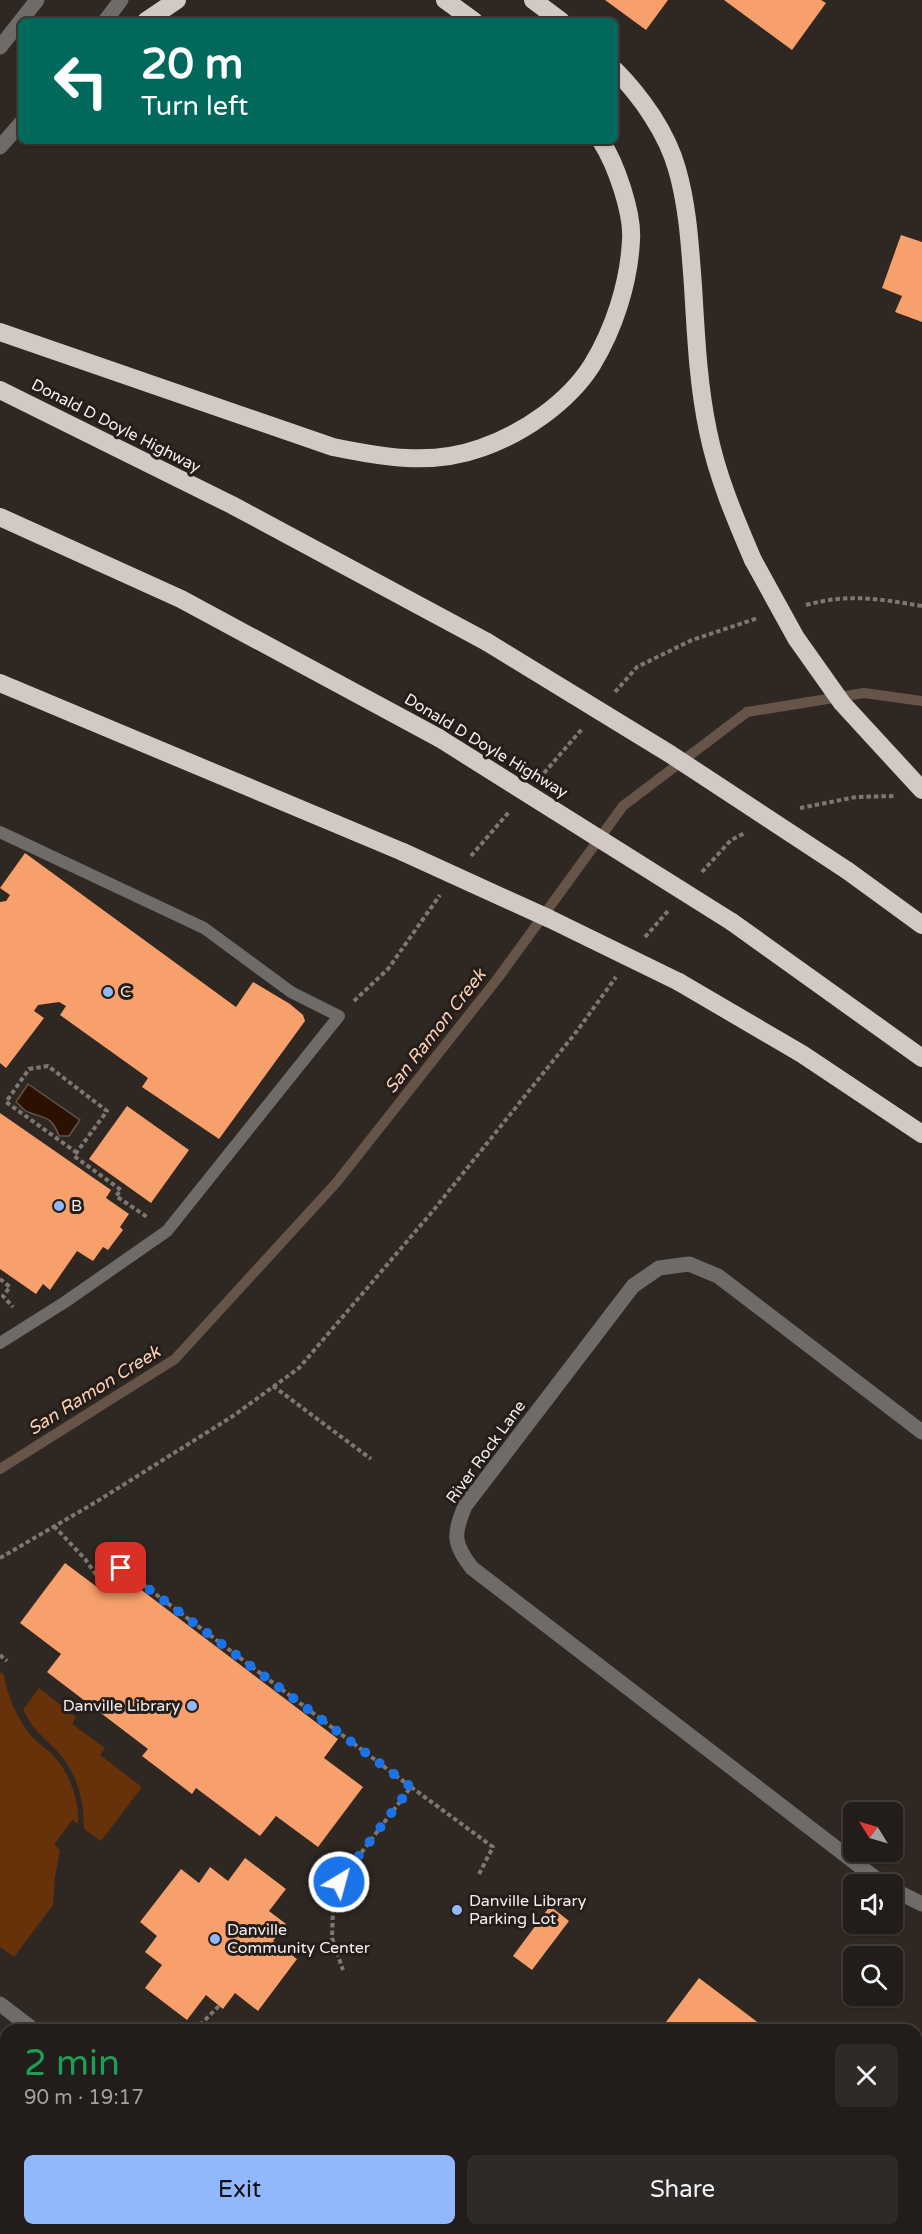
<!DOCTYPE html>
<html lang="en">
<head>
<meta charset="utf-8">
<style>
  :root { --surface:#221d1a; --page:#2e2a27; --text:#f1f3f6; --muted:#a2a2a2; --line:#3f3b39; --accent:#91b8fd }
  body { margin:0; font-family:"Varela Round",sans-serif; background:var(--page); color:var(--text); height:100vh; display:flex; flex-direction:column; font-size:22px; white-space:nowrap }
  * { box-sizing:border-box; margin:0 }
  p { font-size:20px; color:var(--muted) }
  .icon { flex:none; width:33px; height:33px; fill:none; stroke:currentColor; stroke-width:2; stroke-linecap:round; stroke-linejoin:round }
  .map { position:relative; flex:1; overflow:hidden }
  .side { position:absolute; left:0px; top:2024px; width:922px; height:212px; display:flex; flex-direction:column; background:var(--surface); border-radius:18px 18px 0 0; box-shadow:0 2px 4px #0004,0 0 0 2px var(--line) }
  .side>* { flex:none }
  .hud { position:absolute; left:18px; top:18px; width:600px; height:126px; border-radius:9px; box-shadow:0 2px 4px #0004,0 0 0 2px var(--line); background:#00695c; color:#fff; overflow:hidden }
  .needle { width:39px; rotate:307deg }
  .buttons { position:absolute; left:843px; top:1802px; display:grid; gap:12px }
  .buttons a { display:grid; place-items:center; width:60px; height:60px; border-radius:9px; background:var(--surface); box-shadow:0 2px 4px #0004,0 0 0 2px var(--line); font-size:30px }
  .pin { position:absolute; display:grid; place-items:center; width:51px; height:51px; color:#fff; margin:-26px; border-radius:12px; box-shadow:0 3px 9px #0006 }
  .me { position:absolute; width:66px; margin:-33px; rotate:37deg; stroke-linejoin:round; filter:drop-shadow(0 0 4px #0008) }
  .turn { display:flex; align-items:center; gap:21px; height:126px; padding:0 24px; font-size:27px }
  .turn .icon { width:78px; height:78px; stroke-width:2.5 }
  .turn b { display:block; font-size:42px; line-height:51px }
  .round { display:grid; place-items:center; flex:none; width:63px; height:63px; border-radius:9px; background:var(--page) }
  .head { display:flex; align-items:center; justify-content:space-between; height:102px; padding:0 24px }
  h1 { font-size:36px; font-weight:600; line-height:45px; color:#1e9e55 }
  .cta { display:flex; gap:12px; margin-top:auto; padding:12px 24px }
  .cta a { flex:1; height:69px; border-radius:9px; background:var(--accent); color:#111; font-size:24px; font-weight:600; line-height:69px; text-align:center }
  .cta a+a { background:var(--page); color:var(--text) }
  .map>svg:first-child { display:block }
  .green { fill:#673109 }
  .water { fill:#2b1102; stroke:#675448; stroke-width:1.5 }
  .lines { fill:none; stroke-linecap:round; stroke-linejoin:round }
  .stream { stroke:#675448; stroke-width:10 }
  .building { fill:#f7a06b }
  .path { stroke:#7d7773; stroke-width:4; stroke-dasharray:4.5 3; stroke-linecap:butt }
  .service { stroke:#6f6b69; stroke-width:12 }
  .minor { stroke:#6f6b69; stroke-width:15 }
  .tertiary { stroke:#6f6b69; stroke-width:15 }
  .motorway { stroke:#d3c9c4; stroke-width:18 }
  .motorway-bridge { stroke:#d3c9c4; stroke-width:18 }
  .route { stroke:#1a73e8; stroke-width:10; stroke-dasharray:0 18 }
  .poi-dot { fill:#91b8fd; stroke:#241d19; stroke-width:2 }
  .labels { text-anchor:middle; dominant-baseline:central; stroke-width:6; stroke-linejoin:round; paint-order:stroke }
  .street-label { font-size:16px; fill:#f4efec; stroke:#241d19 }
  .poi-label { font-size:16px; fill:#f4efec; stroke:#241d19; text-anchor:start }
  .water-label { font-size:18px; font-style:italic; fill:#fdd0b6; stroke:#241d19 }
</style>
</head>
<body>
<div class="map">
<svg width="922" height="2234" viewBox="0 0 922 2234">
  <rect width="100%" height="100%" fill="#2e2722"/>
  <path class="green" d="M0 1671 4 1675C7 1696 18 1721 33 1738 39 1744 47 1749 54 1756 69 1773 80 1801 78 1824L72 1820 54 1845 60 1850 55 1877 53 1905 14 1957 0 1947Z
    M39 1688 76 1717 72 1724 105 1748 100 1755 142 1787 101 1841 84 1829C84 1799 77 1772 56 1750 50 1743 42 1737 36 1730 31 1724 27 1717 23 1710Z
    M0 2056 6 2061V2144L0 2141Z"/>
  <path class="water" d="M28 1084 80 1120 69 1136H59C51 1115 45 1119 28 1112 24 1111 20 1105 16 1102Z"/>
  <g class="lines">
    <path class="stream" d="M0 1469 175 1359 336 1183 498 978 623 806 747 712 864 693 922 701
      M0 2159 6 2162
      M119 2229 128 2234"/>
  </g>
  <path class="building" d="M605 0H668L646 30Z
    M724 0H821L826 3 792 50Z
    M901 235 922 242V322L895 312 902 296 882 288Z
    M25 853 236 1007 253 982 290 1004 303 1015 305 1021 219 1139 142 1087 148 1078 60 1015 66 1006 59 1002 38 1005 34 1011 44 1018 6 1068 0 1063V902L6 901 10 895 0 888Z
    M127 1106 189 1150 151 1203 89 1159Z
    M0 1113 111 1190 106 1198 129 1214 120 1227 123 1230 108 1250 103 1247 93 1261 77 1251 50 1290 43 1284 36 1294 0 1269Z
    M65 1563 105 1593 119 1573 338 1739 324 1758 363 1787 318 1847 276 1816 260 1836 196 1788 192 1794 142 1756 148 1749 47 1672 61 1654 20 1623Z
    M245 1858 286 1889 269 1911 286 1924 273 1941 297 1959 258 2011 235 1993 223 2009 206 1995 187 2020 145 1988 162 1965 145 1952 157 1936 140 1922 181 1869 199 1883 210 1867 228 1881Z
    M550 1906 569 1921 532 1970 513 1956Z
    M699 1978 768 2030H660Z
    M0 2187 6 2190V2229H78L87 2234H0Z
    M160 2229H216L223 2234H167Z
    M617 2229H698L696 2234H615Z"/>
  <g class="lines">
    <path class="path" d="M806 605C849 593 879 599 922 606
      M615 692 637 667 692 640 758 618
      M544 773 582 729
      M800 808 856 797 894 796
      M471 856 509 812
      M702 872 731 840 745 833
      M645 937 668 911
      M354 1001 388 969 440 895
      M77 1153 6 1102 29 1069 48 1066 107 1111 74 1156 121 1190 116 1196 147 1217
      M0 1279 10 1287 3 1296 13 1307
      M273 1386 371 1459
      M54 1526 85 1559 102 1583 121 1568 411 1787 324 1902
      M0 1558 96 1502 233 1416 299 1368 432 1212 577 1031 616 977
      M0 1655 7 1661
      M411 1787 493 1847 479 1874
      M333 1908 332 1938 343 1970
      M202 2030 198 2027 219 2006
      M0 2117 6 2121"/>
    <path class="service" d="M0 832 204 928 291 992 339 1016 167 1231 65 1302 0 1343
      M916 2176 922 2179
      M415 2234 419 2229
      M598 2234 600 2229"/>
    <path class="minor" d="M883 1884 472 1568C453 1544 453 1534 465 1506L633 1286 659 1268 689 1264 718 1276 922 1432
      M892 1889 922 1904
      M0 2004 34 2030
      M916 2158 922 2150
      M295 2229 301 2234
      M872 2234 875 2229"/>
    <path class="tertiary" d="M105 21 121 0
      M0 47 37 0
      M0 147 21 123"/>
    <path class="motorway" d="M445 0 474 21
      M533 0 561 21
      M146 21 177 0
      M615 70C641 96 667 133 677 169 688 207 690 247 693 286 696 335 698 384 708 431 717 476 735 518 753 560
      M0 332 333 447C382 457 431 466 481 448 522 434 568 403 592 365 614 329 629 283 631 240 633 213 616 164 601 141
      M0 390 232 505 487 642
      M0 517 181 599 439 738
      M0 683 403 852
      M848 871 922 925
      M732 922 922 1058
      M679 982 802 1054 922 1134"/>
    <path class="motorway-bridge" d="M753 560 796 638 842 703 922 790
      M487 642 670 754 848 871
      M439 738 732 922
      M403 852 550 919 679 982"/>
  </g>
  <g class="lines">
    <path class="route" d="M121 1568 411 1787 339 1882"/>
  </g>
  <g class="poi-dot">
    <circle cx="108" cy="992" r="6"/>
    <circle cx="59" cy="1206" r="6"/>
    <circle cx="192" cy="1706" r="6"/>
    <circle cx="457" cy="1910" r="6"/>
    <circle cx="215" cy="1939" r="6"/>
  </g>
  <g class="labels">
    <g class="street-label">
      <text transform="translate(116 426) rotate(27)">Donald D Doyle Highway</text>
      <text transform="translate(486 746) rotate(31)">Donald D Doyle Highway</text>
      <text transform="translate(486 1452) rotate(-54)">River Rock Lane</text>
    </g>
    <g class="poi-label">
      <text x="120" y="992">C</text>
      <text x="71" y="1206">B</text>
      <text x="180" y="1706" text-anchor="end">Danville Library</text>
      <text x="469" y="1901">Danville Library<tspan x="469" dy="18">Parking Lot</tspan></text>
      <text x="227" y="1930">Danville<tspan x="227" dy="18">Community Center</tspan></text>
    </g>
    <g class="water-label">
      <text transform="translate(435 1031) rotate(-52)">San Ramon Creek</text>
      <text transform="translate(94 1390) rotate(-32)">San Ramon Creek</text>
    </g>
  </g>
</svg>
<div class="buttons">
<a><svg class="needle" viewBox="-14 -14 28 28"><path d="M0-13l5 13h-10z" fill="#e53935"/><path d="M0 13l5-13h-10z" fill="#a2a2a2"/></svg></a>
<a><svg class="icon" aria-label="sound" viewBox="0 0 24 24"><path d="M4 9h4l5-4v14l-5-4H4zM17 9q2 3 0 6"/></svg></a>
<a><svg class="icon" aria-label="search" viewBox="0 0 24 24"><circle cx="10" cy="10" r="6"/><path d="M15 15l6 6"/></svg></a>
</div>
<div class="pin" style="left:121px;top:1568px;background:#d93025"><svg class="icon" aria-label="arrive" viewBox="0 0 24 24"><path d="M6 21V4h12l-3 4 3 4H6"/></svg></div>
<svg class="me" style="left:339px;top:1882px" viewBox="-20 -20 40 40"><circle r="17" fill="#1a73e8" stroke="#fff" stroke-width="3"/><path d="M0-11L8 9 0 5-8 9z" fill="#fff"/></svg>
<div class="hud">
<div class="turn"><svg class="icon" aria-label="left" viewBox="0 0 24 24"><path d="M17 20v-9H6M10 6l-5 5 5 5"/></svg><div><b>20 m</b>Turn left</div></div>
</div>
<section class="side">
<div class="head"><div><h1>2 min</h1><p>90 m · 19:17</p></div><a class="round"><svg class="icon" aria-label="close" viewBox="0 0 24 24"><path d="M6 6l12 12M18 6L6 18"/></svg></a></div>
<div class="cta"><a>Exit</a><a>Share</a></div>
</section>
</div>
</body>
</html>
